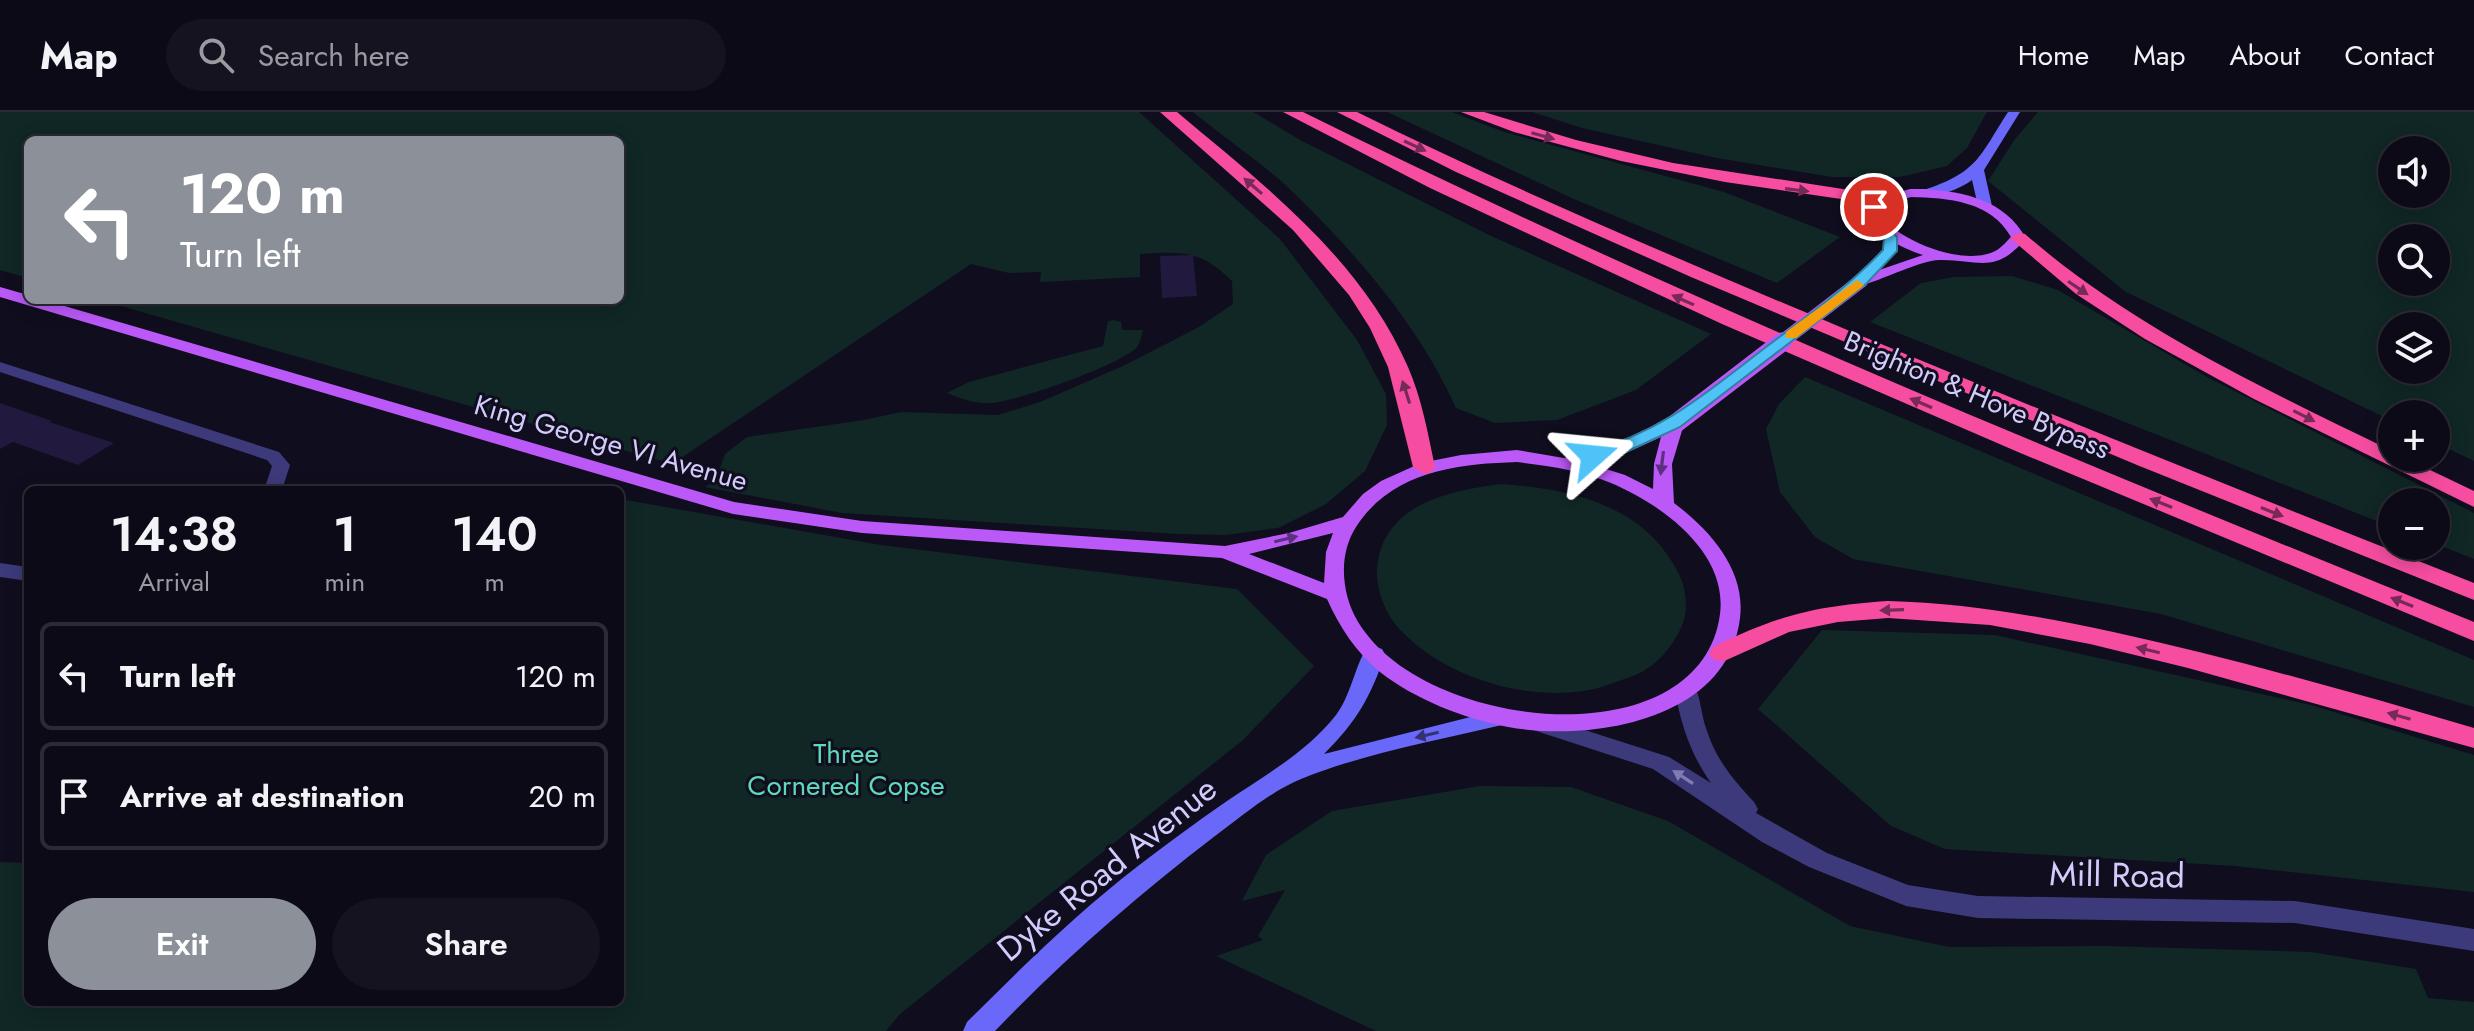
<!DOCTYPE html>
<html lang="en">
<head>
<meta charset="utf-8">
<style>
  :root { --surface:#0c0a16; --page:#15131f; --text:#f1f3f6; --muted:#9a9aa1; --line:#2c2b35; --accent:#8c9099 }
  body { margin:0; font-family:Jost,sans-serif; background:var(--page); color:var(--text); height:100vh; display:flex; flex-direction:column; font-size:30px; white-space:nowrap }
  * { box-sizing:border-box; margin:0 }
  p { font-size:26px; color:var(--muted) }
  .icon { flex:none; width:44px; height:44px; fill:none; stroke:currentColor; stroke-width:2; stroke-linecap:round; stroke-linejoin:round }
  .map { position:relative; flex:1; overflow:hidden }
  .sheet { position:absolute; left:24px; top:374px; width:600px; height:520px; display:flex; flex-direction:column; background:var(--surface); border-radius:12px; box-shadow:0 4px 20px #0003,0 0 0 2px var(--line) }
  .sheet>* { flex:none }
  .guide { position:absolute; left:24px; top:24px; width:600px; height:168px; border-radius:12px; box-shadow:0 4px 20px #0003,0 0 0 2px var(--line); background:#8c9099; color:#fff; overflow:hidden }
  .fabs { position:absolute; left:2378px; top:24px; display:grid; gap:16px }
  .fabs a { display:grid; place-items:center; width:72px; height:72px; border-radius:50%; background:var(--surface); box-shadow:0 4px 20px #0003,0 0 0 2px var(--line); font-size:40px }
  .pin { position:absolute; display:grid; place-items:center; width:68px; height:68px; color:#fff; margin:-34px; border:4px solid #fff; border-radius:50%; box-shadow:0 2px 8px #0007 }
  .me { position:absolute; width:88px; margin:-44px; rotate:72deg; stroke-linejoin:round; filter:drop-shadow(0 0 6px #0008) }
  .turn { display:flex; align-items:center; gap:28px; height:168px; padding:0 24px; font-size:36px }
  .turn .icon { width:104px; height:104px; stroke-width:2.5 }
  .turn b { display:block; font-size:56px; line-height:68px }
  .eta { display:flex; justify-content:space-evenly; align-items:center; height:136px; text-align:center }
  .eta b { font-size:48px; font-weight:600; line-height:56px }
  .primary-button { display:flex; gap:16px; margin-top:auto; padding:16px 24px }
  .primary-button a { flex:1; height:92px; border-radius:48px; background:var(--accent); color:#fff; font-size:32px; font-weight:600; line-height:92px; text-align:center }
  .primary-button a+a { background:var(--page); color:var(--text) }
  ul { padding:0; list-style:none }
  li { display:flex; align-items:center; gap:24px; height:108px; margin:0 16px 12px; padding:0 8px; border:4px solid var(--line); border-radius:12px }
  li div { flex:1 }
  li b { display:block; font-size:30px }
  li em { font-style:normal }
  header { display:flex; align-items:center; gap:48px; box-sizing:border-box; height:112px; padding:0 40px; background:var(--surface); border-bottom:2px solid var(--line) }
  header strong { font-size:38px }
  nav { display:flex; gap:44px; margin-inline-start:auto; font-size:28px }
  .search { width:560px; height:72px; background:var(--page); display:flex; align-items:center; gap:20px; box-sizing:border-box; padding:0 28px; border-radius:44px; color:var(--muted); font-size:30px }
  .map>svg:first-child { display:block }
  .green { fill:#102726; fill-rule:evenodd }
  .building { fill:#211a3e }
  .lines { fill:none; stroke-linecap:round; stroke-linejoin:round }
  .street { fill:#3c3a7a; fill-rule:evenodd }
  .secondary { fill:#6a68f8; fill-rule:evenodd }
  .primary { fill:#ba59f7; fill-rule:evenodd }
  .highway { fill:#f64da0; fill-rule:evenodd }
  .primary-bridge-far1 { stroke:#ba59f7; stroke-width:14 }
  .primary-bridge { stroke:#ba59f7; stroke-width:19 }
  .oneway { fill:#772a58 }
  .oneway2 { fill:#5c2f80 }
  .oneway3 { fill:#343175 }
  .oneway4 { fill:#7f7cb4 }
  .route { fill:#4fc3f7; stroke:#337fa1; stroke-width:2 }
  .slow { fill:#f59e0b }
  .labels { text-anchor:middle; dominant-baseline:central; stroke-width:6; stroke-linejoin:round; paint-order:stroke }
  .street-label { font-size:28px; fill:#d1ccfc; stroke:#100d1e }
  .park-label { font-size:28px; fill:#5dd8b8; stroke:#100d1e }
  .near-street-label { font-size:34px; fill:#d1ccfc; stroke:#100d1e }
</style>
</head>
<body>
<header>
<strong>Map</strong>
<div class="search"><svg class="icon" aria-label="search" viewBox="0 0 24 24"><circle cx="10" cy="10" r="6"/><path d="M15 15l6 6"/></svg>Search here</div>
<nav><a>Home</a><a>Map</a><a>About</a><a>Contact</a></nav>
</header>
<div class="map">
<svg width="2474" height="919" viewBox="0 0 2474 919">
  <rect width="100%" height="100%" fill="#100d1e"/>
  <path class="green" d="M0 0H1139L1280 127 1357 228 1386 282 1387 313 1365 359 1326 392 1278 416 1226 423 1178 422 842 401 705 375 716 367 725 342 747 325 864 308 901 300 998 303 1040 290 1123 254 1199 215 1233 192 1232 169C1200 137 1182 140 1140 142V165L1040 170 1041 160 1009 161 971 152 672 352 100 188H620V28H28V166L0 158Z
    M1193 0H1253L1302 29 1489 123 1711 222 1636 278 1557 308 1495 311 1456 296C1420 216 1361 147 1298 85 1267 54 1227 28 1193 0Z
    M1387 0H1452L1504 20 1724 80 1840 125 1777 171 1574 87Z
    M1532 0H1987L1967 36 1947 54 1900 65H1832L1717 46 1582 16Z
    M2038 0H2474V349L2436 331V302H2392V309L2126 180 1988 69 2015 27ZM2392 38H2436V82H2392ZM2392 126H2436V170H2392ZM2392 214H2436V258H2392Z
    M2012 164 2058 178 2205 264 2474 401V447L2436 432V390H2392V415L1870 210 1921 171 1954 165Z
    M1114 208 1121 210 1122 218H1143C1142 223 1140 231 1137 235 1123 252 1013 291 990 291 975 292 961 287 947 281L969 270 1103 234 1108 209Z
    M1805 265 2474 548V595L2161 502 1853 447 1815 425 1780 380 1766 317 1779 292Z
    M1501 372C1567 376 1639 392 1674 453 1686 472 1690 496 1681 516 1671 537 1653 558 1630 565 1617 569 1603 576 1589 578 1523 590 1439 564 1395 512 1385 499 1377 478 1377 462 1378 394 1446 379 1501 372Z
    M620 387 881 433 1237 477 1314 554 1243 628 900 902 886 919H0V750L28 751V890H620Z
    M1822 518 1995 523 2311 593 2474 643V780L2235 754 1945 737 1891 714 1758 597Z
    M1480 674 1571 675 1668 709 1850 814 1949 835 2107 834 2311 840 2416 857 2428 886 2474 890V919H1376L1216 844 1263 828 1258 824 1285 778 1242 789 1266 743 1332 699Z"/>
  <path class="building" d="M1193 143 1197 184 1162 186 1160 144Z
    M0 291 52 309 49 310 114 331 78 353 13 330 0 337Z"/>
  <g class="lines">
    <path class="street" d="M0 250 279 340 290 353 282 378H264L272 354 267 348 0 260Z
      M0 451 28 455V469L0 465Z
      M1686 571 1694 573C1701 586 1701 602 1706 616 1715 646 1733 668 1754 690L1758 697 1756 701 1827 741 1908 773 1978 784 2295 789 2474 817V839L2295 811 1978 806 1906 794 1809 755 1762 730 1653 657 1530 617 1527 611 1530 605 1538 603 1669 645 1711 671C1691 643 1681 613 1675 579L1678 573Z"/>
    <path class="secondary" d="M2008 0H2020L1984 58 1992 94 1990 97H1980L1978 94 1972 68C1960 77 1939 85 1924 84V78C1978 60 1979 45 2008 0Z
      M1374 534 1382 537 1385 542C1371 585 1356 610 1324 642L1502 597 1510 599 1513 605 1510 611 1502 613C1436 629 1365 641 1301 667 1271 679 1241 705 1215 724 1137 784 1063 848 995 919H963L967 910C1021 856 1077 801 1138 754 1167 732 1196 710 1227 689 1265 663 1306 641 1336 603 1351 583 1354 557 1366 537Z"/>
    <path class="primary" d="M1925 77C1966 80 2004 88 2026 126 1995 164 1978 147 1939 148 1920 149 1886 166 1866 172H1856V166L1923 143C1899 135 1882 125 1866 104L1875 87 1910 77ZM1911 85C1948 86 1991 89 2011 125 2007 129 2002 135 1997 138 1966 156 1901 130 1881 104L1886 93Z
      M0 175 28 183V188H44L734 390 862 409 1225 434 1289 421 1343 405 1363 382 1381 369 1421 351 1461 343 1517 338 1564 346 1614 333 1675 307 1684 312 1672 352 1674 391C1710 418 1746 458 1740 506 1728 609 1590 630 1508 615 1463 606 1416 588 1380 560 1356 540 1340 516 1327 487L1222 446 862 421 733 402 0 185ZM1661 325 1654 352 1653 377 1625 363 1587 351 1626 341ZM1517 350C1549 354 1581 358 1611 371 1661 392 1728 440 1720 502 1699 663 1364 613 1345 473 1342 453 1345 432 1356 415 1392 359 1457 352 1517 350ZM1333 421 1326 440 1324 471 1249 442Z"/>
    <path class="highway" d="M1160 0H1177C1265 74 1361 147 1408 255 1422 287 1428 322 1435 355L1432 360 1424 362 1413 355 1388 255 1370 216 1349 183 1293 118Z
      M1283 0H1303C1685 189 2079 350 2474 510V529L2018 340 1722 212 1430 76Z
      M1337 0H1357C1519 80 1686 150 1852 220 2059 306 2266 389 2474 471V488L2137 353 1691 165 1456 60Z
      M1461 0H1484L1576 28 1673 51 1882 83 1890 88 1882 93 1725 70 1621 49 1514 20Z
      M2019 121 2025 122C2134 217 2264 276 2392 339V346H2405L2474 379V395L2254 287 2145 227 2076 182 2010 126Z
      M1888 489C1994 492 2096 515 2199 540 2291 563 2383 589 2474 616V636L2188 556 2090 532 1990 513 1888 506 1838 510 1789 520 1722 550 1713 547 1709 541 1713 535C1779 503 1815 494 1888 489Z"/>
    <path class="primary-bridge-far1" d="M1779 232 1861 169"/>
    <path class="primary-bridge" d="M1675 312 1782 230"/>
  </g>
  <defs><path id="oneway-solid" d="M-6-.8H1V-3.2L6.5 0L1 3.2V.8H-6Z" transform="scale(2)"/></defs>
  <g class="oneway">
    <use href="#oneway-solid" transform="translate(1543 24) rotate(16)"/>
    <use href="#oneway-solid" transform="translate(1415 34) rotate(25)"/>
    <use href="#oneway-solid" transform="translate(1253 74) rotate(-139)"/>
    <use href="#oneway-solid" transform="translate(1797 78) rotate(7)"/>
    <use href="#oneway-solid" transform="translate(2078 176) rotate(34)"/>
    <use href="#oneway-solid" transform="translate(1683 188) rotate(-156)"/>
    <use href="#oneway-solid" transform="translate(1406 280) rotate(-108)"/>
    <use href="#oneway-solid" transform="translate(1921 291) rotate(-157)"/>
    <use href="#oneway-solid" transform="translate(2304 304) rotate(27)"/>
    <use href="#oneway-solid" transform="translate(2161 391) rotate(-158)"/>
    <use href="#oneway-solid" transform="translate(2272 400) rotate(22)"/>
    <use href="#oneway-solid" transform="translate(2402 490) rotate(-158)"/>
    <use href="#oneway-solid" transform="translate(1892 498) rotate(178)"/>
    <use href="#oneway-solid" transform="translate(2148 538) rotate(-167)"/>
    <use href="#oneway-solid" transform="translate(2399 604) rotate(-164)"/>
  </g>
  <g class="oneway2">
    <use href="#oneway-solid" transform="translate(1662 351) rotate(97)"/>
    <use href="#oneway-solid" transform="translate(1286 427) rotate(-13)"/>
  </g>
  <use class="oneway3" href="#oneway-solid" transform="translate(1427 623) rotate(167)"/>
  <use class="oneway4" href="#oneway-solid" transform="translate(1683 665) rotate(-147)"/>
  <path class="route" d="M1869 93 1880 95C1878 111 1888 114 1897 125V139L1866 172 1680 315 1626 340 1593 349 1588 348 1585 344 1588 340C1664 320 1709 278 1770 232 1810 202 1849 174 1883 138L1884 126 1874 118 1866 105Z"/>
  <path class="slow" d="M1857 168 1864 173 1862 175 1796 226H1786V220Z"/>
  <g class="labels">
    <g class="street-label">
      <text transform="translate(1977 283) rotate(23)">Brighton &amp; Hove Bypass</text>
      <text transform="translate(611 331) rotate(16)">King George VI Avenue</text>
    </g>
    <g class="park-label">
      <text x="846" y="641">Three<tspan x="846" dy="32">Cornered Copse</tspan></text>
    </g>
    <g class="near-street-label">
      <text transform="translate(1107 757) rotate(-39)">Dyke Road Avenue</text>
      <text transform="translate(2117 763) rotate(1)">Mill Road</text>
    </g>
  </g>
</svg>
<div class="fabs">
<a><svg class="icon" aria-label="sound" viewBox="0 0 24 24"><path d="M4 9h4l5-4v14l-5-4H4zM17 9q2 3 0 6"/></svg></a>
<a><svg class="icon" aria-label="search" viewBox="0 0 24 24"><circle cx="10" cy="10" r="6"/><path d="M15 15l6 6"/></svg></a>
<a><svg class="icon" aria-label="layers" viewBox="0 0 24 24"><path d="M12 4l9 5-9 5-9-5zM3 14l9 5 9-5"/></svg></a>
<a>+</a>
<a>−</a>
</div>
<div class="pin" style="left:1874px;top:95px;background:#d93025"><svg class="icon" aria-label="arrive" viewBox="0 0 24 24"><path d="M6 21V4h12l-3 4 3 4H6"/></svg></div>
<svg class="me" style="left:1593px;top:344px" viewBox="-20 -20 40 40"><path d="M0-17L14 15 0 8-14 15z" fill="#4fc3f7" stroke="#fff" stroke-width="4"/></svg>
<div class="guide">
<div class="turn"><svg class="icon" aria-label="left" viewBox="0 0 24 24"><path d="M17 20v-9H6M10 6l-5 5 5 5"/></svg><div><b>120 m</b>Turn left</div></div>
</div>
<section class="sheet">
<div class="eta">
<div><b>14:38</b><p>Arrival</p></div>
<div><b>1</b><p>min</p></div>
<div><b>140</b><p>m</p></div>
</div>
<ul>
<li><svg class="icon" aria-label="left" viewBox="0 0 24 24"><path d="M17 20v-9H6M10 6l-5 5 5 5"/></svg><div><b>Turn left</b></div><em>120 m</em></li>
<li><svg class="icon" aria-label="arrive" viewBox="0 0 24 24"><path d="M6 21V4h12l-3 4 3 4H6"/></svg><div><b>Arrive at destination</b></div><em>20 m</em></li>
</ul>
<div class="primary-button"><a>Exit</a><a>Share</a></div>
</section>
</div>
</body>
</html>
